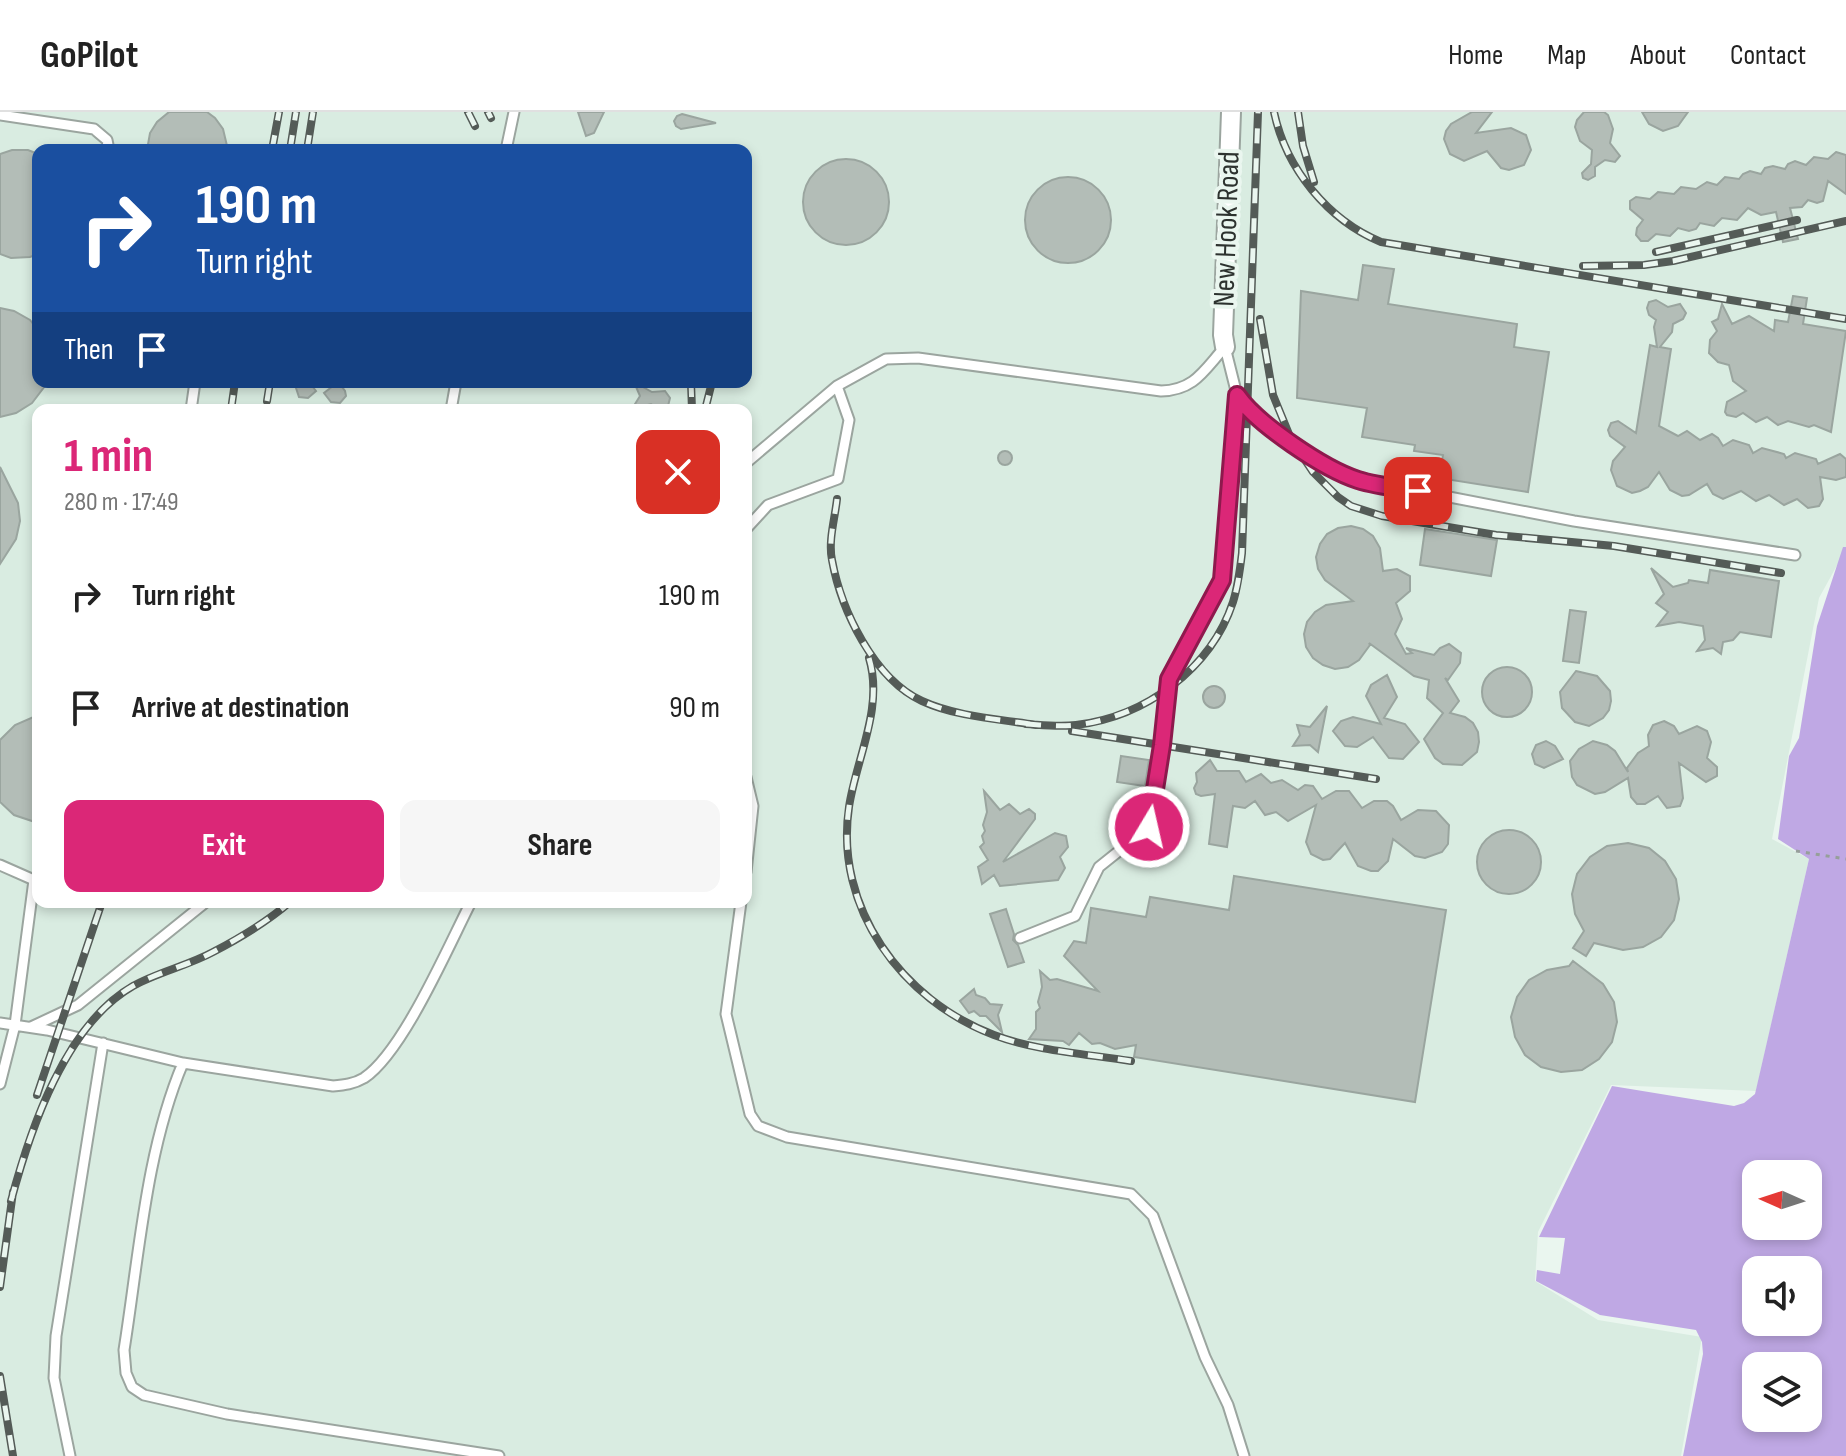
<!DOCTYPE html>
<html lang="en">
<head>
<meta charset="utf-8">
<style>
  :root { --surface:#fff; --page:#f6f6f6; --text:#222; --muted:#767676; --line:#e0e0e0; --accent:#db2777 }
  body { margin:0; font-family:"Sofia Sans Condensed",sans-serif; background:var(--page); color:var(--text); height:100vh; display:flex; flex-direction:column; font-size:30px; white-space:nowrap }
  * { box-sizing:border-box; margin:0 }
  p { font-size:26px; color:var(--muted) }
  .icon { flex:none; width:44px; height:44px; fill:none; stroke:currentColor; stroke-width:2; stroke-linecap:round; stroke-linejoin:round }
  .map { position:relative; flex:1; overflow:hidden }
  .drawer { position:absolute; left:32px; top:292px; width:720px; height:504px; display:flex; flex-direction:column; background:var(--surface); border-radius:16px; box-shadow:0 4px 12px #0003 }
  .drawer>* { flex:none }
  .top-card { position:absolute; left:32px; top:32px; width:720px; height:244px; border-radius:16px; box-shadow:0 4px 12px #0003; background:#1a4fa0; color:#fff; overflow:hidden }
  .needle { width:52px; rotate:273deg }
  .buttons { position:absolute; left:1742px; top:1048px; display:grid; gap:16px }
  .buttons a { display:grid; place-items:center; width:80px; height:80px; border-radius:16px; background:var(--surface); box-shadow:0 4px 12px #0003; font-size:40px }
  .pin { position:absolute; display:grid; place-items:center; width:68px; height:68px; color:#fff; margin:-34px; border-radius:16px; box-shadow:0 4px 12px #0006 }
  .me { position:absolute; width:88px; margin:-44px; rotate:9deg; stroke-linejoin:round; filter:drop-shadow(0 0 6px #0008) }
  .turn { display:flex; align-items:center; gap:28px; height:168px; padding:0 32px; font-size:36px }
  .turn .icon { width:104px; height:104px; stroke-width:2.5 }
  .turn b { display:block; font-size:56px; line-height:68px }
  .then { display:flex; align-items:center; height:76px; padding:0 32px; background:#0003; gap:16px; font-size:30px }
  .round { display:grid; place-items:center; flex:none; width:84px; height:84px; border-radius:16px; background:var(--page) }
  .overview { display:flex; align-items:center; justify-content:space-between; height:136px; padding:0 32px }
  h1 { font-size:48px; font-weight:700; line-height:60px; color:var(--accent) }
  .primary-button { display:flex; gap:16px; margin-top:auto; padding:16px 32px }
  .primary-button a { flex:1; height:92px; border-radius:16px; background:var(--accent); color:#fff; font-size:32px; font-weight:700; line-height:92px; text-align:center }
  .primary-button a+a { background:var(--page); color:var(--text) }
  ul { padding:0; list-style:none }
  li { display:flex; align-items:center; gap:24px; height:112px; padding:0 32px }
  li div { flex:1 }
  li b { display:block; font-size:30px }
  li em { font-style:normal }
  header { display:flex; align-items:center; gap:48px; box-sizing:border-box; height:112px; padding:0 40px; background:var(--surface); border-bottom:2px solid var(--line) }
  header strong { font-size:38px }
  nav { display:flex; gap:44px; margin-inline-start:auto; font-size:28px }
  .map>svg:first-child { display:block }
  .built { fill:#d9ece1; fill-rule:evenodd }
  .water { fill:#bfa8e4; fill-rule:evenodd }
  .building { fill:#b3bdb7; stroke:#9aa59f; stroke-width:2 }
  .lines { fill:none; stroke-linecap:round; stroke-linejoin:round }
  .lane-casing { stroke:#9ba59f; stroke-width:13 }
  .street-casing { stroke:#9ba59f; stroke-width:22 }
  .path { stroke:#969f9a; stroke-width:3; stroke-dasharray:4 6; stroke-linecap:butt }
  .lane { stroke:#fff; stroke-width:9 }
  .street { stroke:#fff; stroke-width:18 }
  .rail-casing { stroke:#545b57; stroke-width:8 }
  .rail { stroke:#eaf6ef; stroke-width:5; stroke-dasharray:15; stroke-linecap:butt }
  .route-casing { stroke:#8e194d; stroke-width:20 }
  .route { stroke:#db2777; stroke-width:14 }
  .labels { text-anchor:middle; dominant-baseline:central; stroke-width:8; stroke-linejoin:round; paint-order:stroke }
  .street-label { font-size:30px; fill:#2d322f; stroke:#eaf6ef }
</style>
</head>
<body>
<header>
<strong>GoPilot</strong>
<nav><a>Home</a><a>Map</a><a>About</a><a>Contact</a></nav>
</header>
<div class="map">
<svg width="1846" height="1344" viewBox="0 0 1846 1344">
  <rect width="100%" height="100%" fill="#eaf6ef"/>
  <path class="built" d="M0 0H1846V437L1819 486 1772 727 1809 747 1756 979 1611 973 1538 1120 1535 1169 1598 1208 1702 1225 1681 1344H0ZM38 38H746V270H38ZM38 298H746V790H38Z"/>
  <path class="water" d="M1843 435H1846V1344H1683L1703 1242 1702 1230 1696 1218 1600 1203 1536 1169 1537 1158 1560 1162 1565 1126 1539 1125 1612 974 1734 994 1744 991 1755 982 1809 747 1778 727 1789 644 1799 626 1817 514ZM1756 1062H1808V1114H1756ZM1756 1158H1808V1210H1756ZM1756 1254H1808V1306H1756Z"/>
  <path class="building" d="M169 0H207L215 6 223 17 228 38H147L150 21 157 10Z
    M578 0H604L594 21 586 24Z
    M1472 0H1492L1476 21 1511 16 1526 23 1531 38 1524 53 1509 58 1501 56 1487 39 1464 49 1450 42 1444 27 1446 19 1451 12Z
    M1584 0H1604L1608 3 1613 17 1610 31 1620 44 1615 50 1605 48 1595 55V64L1588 68 1583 66 1582 61 1591 52 1592 38 1580 29 1575 15 1577 8Z
    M1642 0H1688L1678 14 1663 19 1649 12Z
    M682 2 716 11 681 17 676 14 674 9 677 4Z
    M12 38H28L38 42V142L30 145 11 146 0 142V42Z
    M1836 40 1846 43V82L1828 69 1823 89 1817 91 1808 88 1802 95 1790 96 1798 127 1783 130 1776 100 1761 103 1748 96 1737 108 1722 106 1714 114 1700 111 1696 117 1689 119 1678 116 1670 124 1656 122 1648 129H1641L1636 123 1637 116 1643 108 1630 97V89L1636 85 1650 87 1658 80 1674 82 1681 75 1696 77 1707 70 1717 73 1725 65 1739 67 1743 62 1750 59 1761 62 1765 56 1773 54 1785 57 1788 52 1795 49 1806 53 1814 45 1828 47Z
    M803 90a43 43 0 1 1 86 0a43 43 0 1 1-86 0Z
    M1025 108a43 43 0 1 1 86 0a43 43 0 1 1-86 0Z
    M1363 153 1394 157 1388 192 1517 212 1514 235 1549 240 1528 380 1439 366 1443 343 1414 339 1415 333 1362 325 1367 296 1297 286 1301 179 1358 188Z
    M1793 184 1807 186 1803 212 1846 219 1831 320 1814 313 1809 315 1788 309 1778 313 1767 305 1756 310 1743 301 1736 305 1727 303 1725 300 1727 290 1746 279 1733 269 1729 253 1718 250 1709 241 1710 228 1717 219 1712 210 1718 207 1722 192 1732 212 1749 204 1774 219 1775 208 1788 210Z
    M1656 188 1668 195 1680 192 1686 201 1683 207 1673 212 1672 220 1660 235 1671 237 1659 314 1678 324 1687 319 1700 328 1712 322 1718 326 1723 334 1733 328 1749 333 1753 341 1762 336 1784 342 1786 346 1795 341 1816 347 1818 352 1840 342 1846 347V365L1836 368 1820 365 1823 387 1819 394 1808 396 1797 387 1784 393 1769 383 1756 389 1741 379 1723 387 1713 382 1707 372 1689 383 1682 384 1670 378 1659 360 1648 375 1640 379 1632 381 1617 374 1611 358 1613 349 1625 335 1610 324 1608 318 1611 311 1618 309 1636 321 1650 233 1657 235 1654 215 1656 208 1649 203 1647 196 1649 190Z
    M0 196 14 199 30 208 38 218V270H48L32 291 16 301 0 305Z
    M300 270H309L316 279 308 286 299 285 296 276Z
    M634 270 652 280 665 279 670 286 668 294 660 298 651 292 632 297 640 284Z
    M333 274 342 275 345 279 346 284 340 291 331 290 324 281Z
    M998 346a7 7 0 1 1 14 0a7 7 0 1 1-14 0Z
    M0 355 18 391 20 409 16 427 0 452Z
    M1351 414 1363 417 1373 424 1380 436 1383 459 1397 457 1410 464V479L1396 491 1402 507 1395 522 1406 542 1412 541 1406 536 1434 543 1440 536 1449 532 1461 541 1460 551 1448 568 1445 566 1459 589 1450 601 1465 605 1473 611 1478 620 1479 630 1477 640 1462 653 1443 652 1435 646 1424 627 1443 601 1427 586 1429 568 1414 564 1369 531 1370 533 1359 548 1348 555 1335 557 1323 553 1313 546 1306 535 1304 522 1307 510 1315 500 1326 493 1353 489 1325 468 1318 457 1316 445 1320 432 1327 422 1338 416Z
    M1425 417 1497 428 1491 464 1420 453Z
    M1651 456 1673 475 1688 471 1689 468 1708 471 1710 458 1779 469 1771 525 1740 520 1733 528 1723 530 1721 542 1713 536 1697 539 1705 528 1703 514 1679 510 1657 514 1668 500 1656 491 1664 482Z
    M1570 498 1586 500 1579 551 1563 549Z
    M1482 580a25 25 0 1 1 50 0a25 25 0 1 1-50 0Z
    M1576 559 1597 564 1610 579 1611 589 1609 598 1603 606 1589 614 1575 610 1562 596 1560 580Z
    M1387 563 1397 585 1384 606 1405 612 1419 630 1403 647 1389 646 1373 625 1357 635 1345 634 1333 619 1341 609 1353 605 1381 612 1366 584 1371 573Z
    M1203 585a11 11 0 1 1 22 0a11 11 0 1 1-22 0Z
    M1327 594 1318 640 1310 633 1293 634 1300 623 1297 613 1310 615Z
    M38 603V711L14 703 0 690V628L15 613Z
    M1664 609 1674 614 1679 622 1697 614 1707 619 1711 630 1707 646 1717 655V664L1706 670 1679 651 1683 686 1680 694 1667 696 1658 684 1645 692H1637L1631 685 1628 666 1605 680 1595 682 1577 673 1572 665 1570 649 1579 637 1593 629 1607 633 1615 639 1628 660 1627 656 1638 641 1649 634 1648 623 1653 613Z
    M1546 629 1555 634 1563 647 1544 656 1535 652 1532 642 1536 633Z
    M1121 644 1149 648 1145 674 1117 670Z
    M1210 648 1217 659H1239L1246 670 1261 662 1271 671 1282 668 1298 678 1305 673 1313 674 1322 687 1336 679H1349L1362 696 1374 689H1387L1393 694 1401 708 1418 698 1436 699 1449 713 1448 732 1442 740 1425 746 1415 744 1393 727 1388 749 1378 759H1371L1358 754 1345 731 1330 747 1323 748 1311 742 1306 730 1316 693 1288 709 1276 700 1265 703 1255 689 1245 696 1233 694 1227 735 1209 732 1215 682 1201 684 1196 682 1194 676 1197 670 1196 661Z
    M984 679 1000 698 1009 692 1020 702 1029 697 1035 702V707L1003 750 1055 721 1066 724 1068 735 1060 745 1065 756 1058 768 1000 774 994 763 982 772 978 755 988 748 980 735 984 731 982 724 985 719 983 713 987 700Z
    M1477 750a32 32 0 1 1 64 0a32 32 0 1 1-64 0Z
    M1628 731 1649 736 1665 749 1676 767 1679 787 1674 808 1661 825 1643 835 1623 838 1594 831 1586 844 1573 836 1584 819 1575 802 1572 782 1577 762 1590 745 1607 734Z
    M1234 764 1446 798 1415 990 1134 945 1136 933 1115 937 1100 931 1092 932 1079 921 1069 933 1063 929 1029 927 1036 917V900L1040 896 1038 890 1042 875 1040 859 1050 868 1057 867 1098 879 1064 844 1074 829 1086 831 1091 796 1146 805 1150 785 1229 798Z
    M1006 797 1014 822 1013 828 1018 833 1024 850 1008 855 990 802Z
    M1573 849 1603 872 1614 890 1617 910 1612 930 1599 947 1582 958 1561 960 1541 955 1525 943 1515 925 1511 905 1517 885 1529 868 1547 858 1569 854Z
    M974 877 976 883 985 886 990 892 1002 893 998 903 1002 920 986 904H980L974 899 969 901 960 889Z"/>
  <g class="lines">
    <defs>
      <path id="lane" d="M0 3 94 17 107 28 109 38
        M506 38 514 0
        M1237 284 1247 298 1295 335 1356 367 1574 409 1795 443
        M191 298 195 270
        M451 298 456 270
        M746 351 837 274 886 247 918 246 1161 279C1195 278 1204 258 1225 235
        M746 417 768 393 838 367 849 308 837 274
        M746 665 753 694 746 760
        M0 753 34 768 15 913 0 972
        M741 790 726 902 750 1002 758 1014 787 1025 1131 1082 1153 1104 1205 1245 1228 1293 1244 1344
        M1020 826 1075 804 1099 755 1149 715 1162 633 1169 567 1222 468 1237 283 1225 235
        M0 911 47 918 183 951 333 974C344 973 354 972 364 966 403 940 448 835 471 790
        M31 915 78 893 206 790
        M183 951C146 1038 139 1144 124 1238L126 1261 132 1275 144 1283 227 1302 499 1344
        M70 1344 54 1266 56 1224 103 931"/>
      <path id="street" d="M1225 235 1223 223 1231 0"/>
    </defs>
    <use href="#lane" class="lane-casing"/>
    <use href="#street" class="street-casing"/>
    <path class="path" d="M1796 739 1846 747"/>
    <use href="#lane" class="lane"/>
    <use href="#street" class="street"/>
    <defs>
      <path id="rail" d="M468 0 475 14
        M488 0 491 6
        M1274 0C1286 57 1328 108 1381 130L1846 207
        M1298 0 1303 34 1314 70
        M272 38 279 0
        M290 38 296 0
        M307 38 313 0
        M1656 140 1797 108
        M1583 154 1644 153 1673 149 1846 109
        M1260 207 1273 283 1291 327 1313 360 1338 385 1351 394 1382 404 1496 423 1614 434 1781 461
        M691 270 692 298
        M267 289 270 270
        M231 298 235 270
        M705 298 712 270
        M837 387C835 406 828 429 832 448 841 498 874 567 922 589 957 605 999 607 1036 613
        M869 546C884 596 856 647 849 695 834 796 902 888 994 923 1036 939 1087 942 1131 949
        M1026 612C1043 613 1059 615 1076 613 1145 605 1211 557 1233 490 1238 474 1240 458 1242 441L1258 0
        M1072 619 1376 667
        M37 983 102 790
        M11 1089C30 1018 65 913 133 874 158 860 187 854 213 840 238 827 268 809 290 790
        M0 1175 13 1080
        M0 1264 13 1344"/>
    </defs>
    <use href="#rail" class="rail-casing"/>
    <use href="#rail" class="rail"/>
  </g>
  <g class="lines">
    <defs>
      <path id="route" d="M1149 715 1162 633 1169 567 1222 468 1237 283C1257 312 1324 357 1358 368 1377 374 1399 376 1418 379"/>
    </defs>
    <use href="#route" class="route-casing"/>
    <use href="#route" class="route"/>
  </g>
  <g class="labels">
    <g class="street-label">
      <text transform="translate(1227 117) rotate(-88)">New Hook Road</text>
    </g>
  </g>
</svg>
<div class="buttons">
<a><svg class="needle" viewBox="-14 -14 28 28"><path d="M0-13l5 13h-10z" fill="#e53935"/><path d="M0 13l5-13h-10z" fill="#767676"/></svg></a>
<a><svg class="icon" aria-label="sound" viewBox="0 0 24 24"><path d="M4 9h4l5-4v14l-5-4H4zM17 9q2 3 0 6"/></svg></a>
<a><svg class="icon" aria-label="layers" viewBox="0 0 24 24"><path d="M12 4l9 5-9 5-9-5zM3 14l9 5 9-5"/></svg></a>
</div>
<div class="pin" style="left:1418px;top:379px;background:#d93025"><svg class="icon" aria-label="arrive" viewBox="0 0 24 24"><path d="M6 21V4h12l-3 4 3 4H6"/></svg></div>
<svg class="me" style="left:1149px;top:715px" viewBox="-20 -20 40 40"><circle r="17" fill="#db2777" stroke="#fff" stroke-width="3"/><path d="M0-11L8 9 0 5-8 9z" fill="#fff"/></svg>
<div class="top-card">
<div class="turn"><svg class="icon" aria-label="right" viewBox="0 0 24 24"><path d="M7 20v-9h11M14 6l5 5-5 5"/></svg><div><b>190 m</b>Turn right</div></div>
<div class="then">Then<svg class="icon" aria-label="arrive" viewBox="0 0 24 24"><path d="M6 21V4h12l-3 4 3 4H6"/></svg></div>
</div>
<section class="drawer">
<div class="overview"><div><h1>1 min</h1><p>280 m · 17:49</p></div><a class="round" style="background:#d93025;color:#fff"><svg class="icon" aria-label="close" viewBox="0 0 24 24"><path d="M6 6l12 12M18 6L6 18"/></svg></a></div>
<ul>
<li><svg class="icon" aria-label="right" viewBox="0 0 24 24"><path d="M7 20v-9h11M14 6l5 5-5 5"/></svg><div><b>Turn right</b></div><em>190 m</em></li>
<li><svg class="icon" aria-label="arrive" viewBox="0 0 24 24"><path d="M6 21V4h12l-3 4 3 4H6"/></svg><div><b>Arrive at destination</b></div><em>90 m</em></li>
</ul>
<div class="primary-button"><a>Exit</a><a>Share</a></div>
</section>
</div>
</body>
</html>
